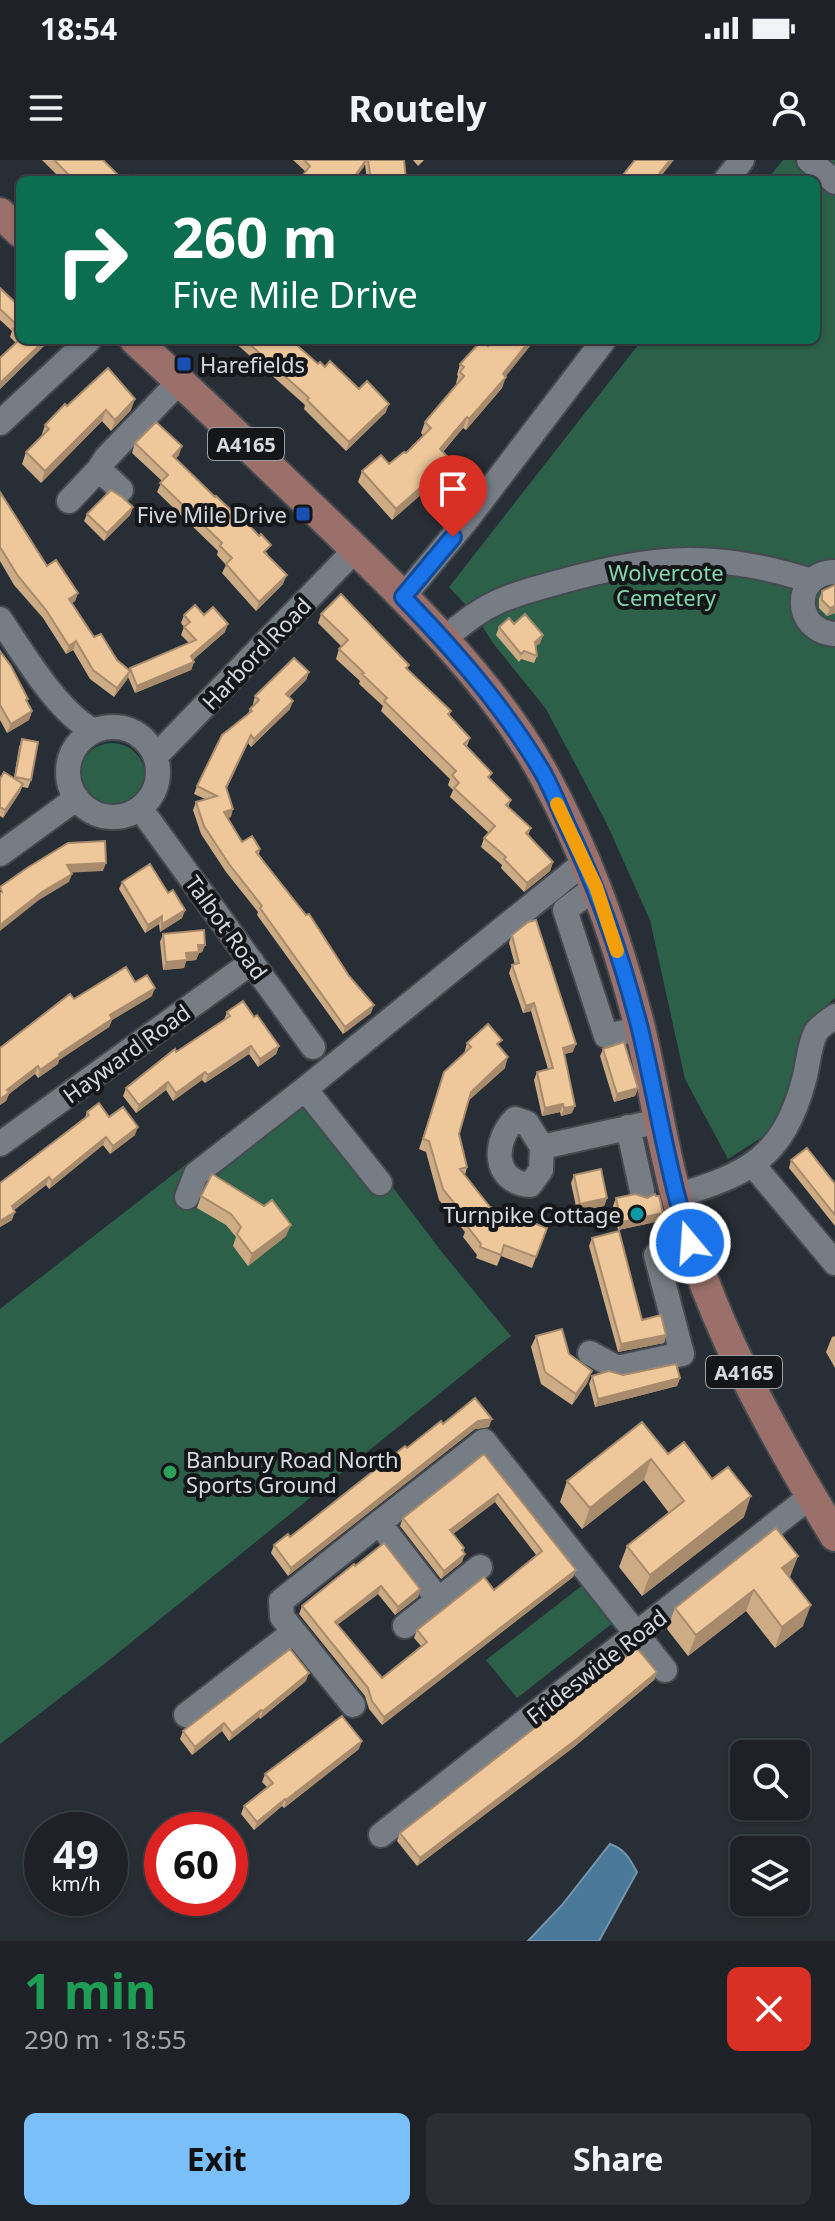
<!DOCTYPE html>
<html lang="en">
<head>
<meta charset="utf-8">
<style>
  :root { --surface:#1e2228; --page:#2b2f34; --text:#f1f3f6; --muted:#a1a4a8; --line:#3c3f45; --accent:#7abff8 }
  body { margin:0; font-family:"Noto Sans",sans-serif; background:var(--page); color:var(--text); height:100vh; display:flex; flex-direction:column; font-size:30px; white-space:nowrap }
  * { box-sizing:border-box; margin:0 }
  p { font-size:26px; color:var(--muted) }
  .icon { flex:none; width:44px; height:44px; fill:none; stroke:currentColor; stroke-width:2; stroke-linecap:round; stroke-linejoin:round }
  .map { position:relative; height:1781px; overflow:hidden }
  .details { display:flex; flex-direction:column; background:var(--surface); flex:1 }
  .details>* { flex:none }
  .banner { position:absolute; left:16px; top:16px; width:804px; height:168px; border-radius:12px; box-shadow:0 2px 6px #0004,0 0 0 2px var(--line); background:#0b6e4f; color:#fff; overflow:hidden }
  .fabs { position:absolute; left:730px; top:1580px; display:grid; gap:16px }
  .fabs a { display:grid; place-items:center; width:80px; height:80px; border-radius:12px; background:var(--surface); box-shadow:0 2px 6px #0004,0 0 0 2px var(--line); font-size:40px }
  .speed { position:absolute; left:24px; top:1652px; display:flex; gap:16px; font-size:40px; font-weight:700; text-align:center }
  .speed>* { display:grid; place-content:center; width:104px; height:104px; border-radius:50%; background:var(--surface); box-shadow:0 2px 6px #0004,0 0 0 2px var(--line); line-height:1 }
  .speed small { font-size:20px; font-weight:400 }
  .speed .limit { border:12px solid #d22; background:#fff; color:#111 }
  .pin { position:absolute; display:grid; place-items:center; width:68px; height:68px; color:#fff; margin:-82px -34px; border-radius:50% 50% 50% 0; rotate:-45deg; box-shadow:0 0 8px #0007 }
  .pin .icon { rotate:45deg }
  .me { position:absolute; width:88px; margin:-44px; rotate:342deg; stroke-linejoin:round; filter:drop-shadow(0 0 6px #0008) }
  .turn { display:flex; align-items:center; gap:28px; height:168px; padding:0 24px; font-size:36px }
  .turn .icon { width:104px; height:104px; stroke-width:2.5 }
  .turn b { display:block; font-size:56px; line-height:68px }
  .round { display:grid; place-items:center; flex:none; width:84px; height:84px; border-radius:12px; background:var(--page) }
  .overview { display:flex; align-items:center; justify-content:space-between; height:136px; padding:0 24px }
  h1 { font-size:48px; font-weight:700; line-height:60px; color:#1e9e55 }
  .primary-button { display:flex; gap:16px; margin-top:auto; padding:16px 24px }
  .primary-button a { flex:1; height:92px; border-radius:12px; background:var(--accent); color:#111; font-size:32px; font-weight:700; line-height:92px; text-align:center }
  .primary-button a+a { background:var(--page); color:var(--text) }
  .status { display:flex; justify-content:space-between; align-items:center; height:56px; padding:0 40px; background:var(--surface); direction:ltr }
  .status svg { height:22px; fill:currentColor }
  header { display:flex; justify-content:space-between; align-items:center; height:104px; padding:0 24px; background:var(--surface); font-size:36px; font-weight:700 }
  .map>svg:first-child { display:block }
  .green { fill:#2c6048 }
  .water { fill:#4a7899; stroke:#7495ae; stroke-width:2 }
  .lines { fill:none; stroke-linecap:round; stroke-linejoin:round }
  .minor-casing { stroke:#444a4f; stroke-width:28 }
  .major-casing { stroke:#444a4f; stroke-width:34 }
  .minor { stroke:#767d85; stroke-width:24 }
  .major { stroke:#9c706a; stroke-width:30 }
  .wall { fill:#cdab85 }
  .shaded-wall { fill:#a78b6c }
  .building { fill:#eec79b; stroke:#a78b6c; stroke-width:2 }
  .route-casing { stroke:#114b97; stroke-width:20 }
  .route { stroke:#1a73e8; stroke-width:14 }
  .slow { stroke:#f59e0b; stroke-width:14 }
  .transit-dot { fill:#1a4fb4; stroke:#141619; stroke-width:3 }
  .culture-dot { fill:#0f9aa8; stroke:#141619; stroke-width:3 }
  .leisure-dot { fill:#2e9e5b; stroke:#141619; stroke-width:3 }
  .labels { text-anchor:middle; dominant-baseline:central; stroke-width:8; stroke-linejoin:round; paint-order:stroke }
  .shield { fill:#141619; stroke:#9c9fa3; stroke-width:2 }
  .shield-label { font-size:20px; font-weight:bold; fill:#d6dade }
  .poi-label { font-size:22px; fill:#d6dade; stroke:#141619; text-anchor:start }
  .park-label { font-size:22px; fill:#82d7ad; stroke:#141619 }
  .street-label { font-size:22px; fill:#d6dade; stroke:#141619 }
</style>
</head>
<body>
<div class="status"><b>18:54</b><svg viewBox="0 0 49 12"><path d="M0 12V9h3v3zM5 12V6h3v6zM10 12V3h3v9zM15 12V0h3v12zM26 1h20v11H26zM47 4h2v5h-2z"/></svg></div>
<header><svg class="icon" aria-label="menu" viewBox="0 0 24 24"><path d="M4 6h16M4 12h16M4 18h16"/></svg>Routely<svg class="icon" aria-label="person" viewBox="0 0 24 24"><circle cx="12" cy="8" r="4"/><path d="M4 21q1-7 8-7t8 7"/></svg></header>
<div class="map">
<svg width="835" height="1781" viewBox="0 0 835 1781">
  <rect width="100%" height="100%" fill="#282e35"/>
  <path class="green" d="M783 0H835V838L809 860 775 969 728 999 685 919 650 760 606 662 546 549 493 483 476 456 449 427 642 180H816V20H767Z
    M79 616a33 33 0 1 1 66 0a33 33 0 1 1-66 0Z
    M305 912 445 1096 511 1176 103 1505 0 1584V1149Z
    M588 1421 618 1459 517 1538 486 1500Z"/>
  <path class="water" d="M610 1684C625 1689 630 1699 637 1712L599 1781H528L562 1745Z"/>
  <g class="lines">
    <defs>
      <path id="minor" d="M809 0 835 22
        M726 20 742 0
        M0 263 89 180
        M99 309 121 330
        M69 341 99 309 106 298 180 221
        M835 412C792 413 792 471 835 474
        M403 437 469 357 604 180
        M0 459C23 493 58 553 94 571
        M444 480C485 441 511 435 563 421 656 395 719 391 811 421
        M68 612a45 45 0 1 1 90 0a45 45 0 1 1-90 0Z
        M156 596 356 389
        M140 648 313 887
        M0 694 77 638
        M596 727 565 750 606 876 640 869
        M305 929 380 1023
        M628 967 642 1031
        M0 984 252 802
        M542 987 527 963 515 959C493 981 492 1022 530 1025L541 1010 542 987 659 961
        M754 1006 835 1103
        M676 1036C748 1014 783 998 804 920 808 906 809 885 816 872 820 866 830 860 835 856
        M187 1037 196 1014 305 929 585 702
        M590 1193 617 1208 682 1194 656 1095 690 1083
        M438 1439 379 1363 484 1281 665 1510
        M405 1466 480 1407
        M353 1545 282 1457 281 1441 379 1363
        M186 1555 294 1472
        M381 1675 811 1336"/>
      <path id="major" d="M0 53 20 72
        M135 180C198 238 260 297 322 357 401 433 491 518 544 615 587 694 618 781 640 868 653 923 661 980 676 1035 708 1158 770 1269 835 1376"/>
    </defs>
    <use href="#minor" class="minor-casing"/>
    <use href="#major" class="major-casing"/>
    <use href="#minor" class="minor"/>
    <use href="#major" class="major"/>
  </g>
  <path class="wall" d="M42 0H103L123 20H132H62Z
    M293 0H404L406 20H367L365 4 354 20H299L306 12Z
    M413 0H424L418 6Z
    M0 128 20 147V180H50L0 229V198L16 183 10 177 12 171 0 160Z
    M232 180H291L318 204 325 207 359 229 386 252 346 291 304 249 305 245Z
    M460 204 505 217 502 228 466 270 463 268 443 292 447 296 443 306 429 321 425 331 392 360 358 322 362 311 389 304 406 293 423 275 421 273 425 262 458 224 456 223 458 216 457 215Z
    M67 246 131 250 111 271 102 261 41 323 22 304 26 292 41 277 45 265Z
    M135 283 179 295 175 299 268 394 267 395 283 424 256 451 222 413 226 405 217 395 218 391 157 332 162 321 132 293Z
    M0 332 47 406 78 433 75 441 72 443 94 477 117 500 129 510 130 508 189 483 181 475 184 467 181 463 184 455H204L225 472 193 500 194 502 191 510 135 533 128 517 114 537 90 519 73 490 66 494 43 458 14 425 0 401Z
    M133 347 130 355 104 381 84 361 87 354Z
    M822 431 835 453 827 456 819 448V439Z
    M321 454 407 509 451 551 449 556 470 578 467 586 490 619 511 640 508 647 531 668 528 675 553 702 550 711 524 732 501 708 502 705 481 687 484 678 489 673 450 637 453 630 448 625 450 619 381 551 383 546 359 524 360 521 336 499 339 489 342 487 318 463Z
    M514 464 543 475 540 483 535 487 537 496 534 503 521 499 519 502 496 475 499 467Z
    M0 491 32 551 29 560 7 573 0 560Z
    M309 512 306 520 289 537 290 549 251 587 248 583 227 628 231 657 228 658 242 682 260 689 259 694 371 853 343 874 257 755 258 752 226 712 201 674 193 650 196 642 205 639 194 634 197 626 248 554 250 549 254 545 253 544 255 536Z
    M22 579 31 620 28 628 22 627 20 632 3 658 0 656V619L14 618 19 587Z
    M122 722 168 733 185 750 182 758 160 772 159 764 145 773 119 729Z
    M163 774 205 785 202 792 199 793 196 800 186 801 184 808 163 810 160 782Z
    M512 775 573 892 564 894 572 953 561 956 560 952 542 956 534 920 537 912 548 909 531 851 523 853 509 813 512 805H515L509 783Z
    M135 822 152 836 112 860 109 867 59 900 58 904 38 918 35 914 9 934 6 941 0 945V888L74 839Z
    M227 852 254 857 279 886 276 894 258 907 249 894 205 923 202 920 173 941 166 930 136 953 123 936 126 928 224 860Z
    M467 883 499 887 505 908 468 941 459 974 467 1007 465 1015 490 1047 547 1068 532 1108 501 1096 497 1106 476 1098 477 1095 463 1077 465 1072 439 1040 426 992 419 989 444 912 464 894Z
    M603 889 638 928 635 936 614 942 600 896Z
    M87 952 109 957 135 975 110 994 103 985 49 1029 46 1025 14 1050 12 1060 0 1067V1023L85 958Z
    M791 1000 835 1024V1066L789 1008Z
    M574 1015 607 1038 604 1046 577 1051 571 1023Z
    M201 1036 286 1076 248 1106 233 1086 236 1077 226 1065 197 1048Z
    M616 1038 663 1053 660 1061 618 1070 613 1046Z
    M592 1078 642 1160 666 1175 664 1183 618 1192 589 1086Z
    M536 1176 569 1194 588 1222 572 1245 541 1224 531 1187Z
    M835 1176V1208L826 1192 832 1177Z
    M623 1215 680 1218 677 1226 595 1247 589 1224 592 1216Z
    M443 1264 489 1267 475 1269 288 1416 271 1393 274 1385 290 1377 407 1288Z
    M484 1294 576 1410 573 1417 382 1565 369 1549 365 1536 299 1454 302 1446 355 1406 420 1429 418 1437 395 1455 378 1434 337 1465 382 1518 421 1486 414 1478 417 1470 494 1430 537 1396 495 1342 453 1374 464 1388 462 1402 441 1419 400 1366 403 1358Z
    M668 1294 744 1357 642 1436 619 1407 627 1386 669 1353 644 1320 582 1369 560 1342 567 1321Z
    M798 1396 789 1417 803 1466 775 1488 746 1451 688 1496 667 1469 675 1448Z
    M657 1512 654 1520 574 1587 417 1706 397 1681 400 1673Z
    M306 1521 260 1559 259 1557 229 1581 222 1571 192 1595 180 1579 183 1571Z
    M359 1589 284 1648 282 1646 254 1670 241 1654 244 1646 267 1627 262 1622 265 1614Z"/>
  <path class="shaded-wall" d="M366 0 364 7 354 20H352Z
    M670 0H674L658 20H654Z
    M45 180H50L0 229V223Z
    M530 180H535L499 225 503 214Z
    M506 217 502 228 466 270 469 259Z
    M135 239 131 250 111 271 115 260Z
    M389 244 386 252 346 291 349 282Z
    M106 250 102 261 41 323 45 311Z
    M467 257 463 268 436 299 440 289Z
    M182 286 179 295 169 305 173 296Z
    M447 296 443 306 429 321 425 331 392 360 396 349Z
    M133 347 130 355 104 381 107 373Z
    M287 415 283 424 256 451 259 442Z
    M78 433 75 441 66 448 69 439Z
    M835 446V453L827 456 830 448Z
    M228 464 225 472 188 504 191 496Z
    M543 475 540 483 532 490 535 482Z
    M76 481 73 490 66 494 69 486Z
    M194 502 191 510 135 533 137 526Z
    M130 511 127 520 114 537 117 528Z
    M309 512 306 520 283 542 286 534Z
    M293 541 290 549 251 587 254 579Z
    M32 551 29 560 7 573 11 564Z
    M23 624 20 632 3 658 5 650Z
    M233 649 231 657 221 660 224 652Z
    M553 702 550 711 524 732 527 723Z
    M106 703 103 711 64 713 67 705Z
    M72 714 69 722 39 740 0 771V765L42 732Z
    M185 750 182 758 160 772 162 764Z
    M162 756 159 764 145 773 148 765Z
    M198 785H205L202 792 199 793 196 800 186 801 184 808 163 810 166 802 186 793Z
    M155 828 152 836 112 860 109 867 59 900 58 904 38 918 40 910 110 855Z
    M534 843 531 851 523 853 526 846Z
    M374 845 371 853 343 874 345 867Z
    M576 884 573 892 560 895 563 888Z
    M251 886 249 894 205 923 208 915Z
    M279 886 276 894 258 907 260 899Z
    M508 897 505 908 467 942 471 932Z
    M38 906 35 914 9 934 6 941 0 945V939L7 930Z
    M205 912 202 920 173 941 176 933Z
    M168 922 166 930 136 953 139 945Z
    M638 928 635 936 614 942 617 934Z
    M563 944 560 952 542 956 545 948Z
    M575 946 572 953 561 956 564 948Z
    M138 967 135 975 110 994 113 986Z
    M106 977 103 985 49 1029 52 1021Z
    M49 1017 46 1025 9 1054 12 1046Z
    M607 1038 604 1046 577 1051 580 1044Z
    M15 1052 12 1060 0 1067V1061Z
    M663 1053 660 1061 618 1070 621 1062Z
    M291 1065 286 1076 248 1106 252 1094Z
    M666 1175 664 1183 618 1192 621 1184Z
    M592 1211 588 1222 572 1245 576 1234Z
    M680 1218 677 1226 595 1247 598 1239Z
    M492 1259 489 1267 475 1269 288 1416 291 1408 478 1261Z
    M651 1299 644 1320 582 1369 590 1348Z
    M498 1334 495 1342 447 1378 450 1370Z
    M751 1336 744 1357 642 1436 650 1415Z
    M465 1394 462 1402 441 1419 444 1411Z
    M798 1396 790 1417 774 1429 782 1408Z
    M576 1410 573 1417 382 1565 384 1557Z
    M381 1426 378 1434 332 1469 335 1462Z
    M420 1429 418 1437 395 1455 398 1447Z
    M754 1430 746 1451 688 1496 696 1475Z
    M811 1445 803 1466 775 1488 782 1467Z
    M657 1512 654 1520 574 1587 417 1706 420 1698Z
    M309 1513 306 1521 260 1559 263 1551Z
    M261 1550 259 1557 229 1581 232 1573Z
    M224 1563 222 1571 192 1595 195 1587Z
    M362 1581 359 1589 284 1648 286 1640Z
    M285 1639 282 1646 254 1670 257 1662Z"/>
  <path class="building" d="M54 0H103L123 20 128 15 132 20H74Z
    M304 0H366L352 20H348L344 17 341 20H327L322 17 320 20H299L310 6Z
    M368 0H404L406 20H371Z
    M635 0H670L654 20H619Z
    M0 128 20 147V176L13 169 17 165 0 149Z
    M20 179V180H45L0 223V198Z
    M245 180H291L318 204 320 202 325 207 330 201 359 229 367 221 389 244 349 282 307 240 309 238Z
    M482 180 488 186 493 180H530L503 214 506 217 469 259 467 257 440 289 447 296 427 317 429 320 396 349 362 311 381 295 389 304 404 292 406 293 431 268 425 262 464 216 460 212 464 207 460 204Z
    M108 208 135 239 115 260 106 250 45 311 26 292 49 269 45 265 65 244 67 246Z
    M156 262 182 286 173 296 215 337 216 336 235 354 237 352 259 376 261 374 271 385 264 392 287 415 259 442 226 404 232 398 220 386 222 383 160 323 168 315 135 283Z
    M111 330 122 337 133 347 107 373 87 354Z
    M0 332 47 406 56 400 78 433 69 439 94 477 101 474 117 500 130 511 117 528 93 510 76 481 69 486 46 450 18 416 0 387Z
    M835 425V446L830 448 822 440V431Z
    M341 434 409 505 406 508 451 551 448 554 470 578 464 584 492 613 488 617 511 640 506 645 531 668 526 673 553 702 527 723 504 699 506 697 484 678 495 666 454 628 459 623 452 615 456 611 384 541 387 538 362 514 364 513 339 489 348 480 321 454Z
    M195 445 204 455 213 447 228 464 191 496 194 502 137 526 130 508 196 480 184 467 190 462 184 455Z
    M525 454 543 475 535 482 537 496 524 491 521 494 499 467 509 458 514 464Z
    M0 491 11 506 28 539 26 540 32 551 11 564 0 545Z
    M294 498 309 512 286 534 293 541 254 579 251 575 226 627 233 649 224 652 242 682 252 676 260 689 256 692 306 755 309 754 349 816 374 845 345 867 260 748 262 746 229 704 204 666 196 642 217 636 197 626 222 575 252 551 250 549 259 540 255 536Z
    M22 579 38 582 31 620 15 617Z
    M4 612 23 624 5 650 0 647V619Z
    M105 681 106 703 67 705 72 714 42 732 0 765V733L2 732 0 727 27 708 68 683Z
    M150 704 168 733 173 730 185 750 162 764V756L148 765 122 722Z
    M536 760 576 884 563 888 575 946 564 948 563 944 545 948 537 912 553 908 534 843 526 846 512 805 519 803 512 775 528 762Z
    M204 770 205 785H198L199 792 186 793 187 800 166 802 163 774Z
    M126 807 135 822 147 815 155 828 110 855 112 859 59 894 60 896 40 910 38 906 7 930 9 933 0 939V888L70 834 74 839Z
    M243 841 254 857 257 855 279 886 260 899 251 886 208 915 205 912 176 933 168 922 139 945 126 928 175 889 176 892 230 856 227 852Z
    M488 864 502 880 497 884 508 897 471 932 459 974 467 1007 460 1009 490 1047 547 1068 536 1097 504 1085 501 1095 480 1087 481 1084 467 1066 470 1063 443 1029 429 981 423 979 444 912 471 887 467 883Z
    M624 882 638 928 617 934 603 889Z
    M99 943 109 957 123 947 138 967 113 986 106 977 52 1021 49 1017 12 1046 15 1052 0 1061V1023L89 955 87 952Z
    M807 988 835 1024V1055L791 1000Z
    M601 1009 607 1038 580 1044 574 1015Z
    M212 1014 264 1046 272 1040 291 1065 252 1094 237 1074 241 1067 231 1054 201 1036Z
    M635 1034 647 1038 655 1034 656 1036H659L663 1053 621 1062 616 1038Z
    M619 1071 642 1160 661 1155 666 1175 621 1184 592 1078Z
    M562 1169 569 1194 592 1211 576 1234 545 1212 536 1176Z
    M676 1204 680 1218 598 1239 592 1216 609 1211 623 1215Z
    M475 1238 492 1259 478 1261 291 1408 274 1385 288 1374 290 1377 405 1286 407 1288 441 1261 443 1264Z
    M642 1262 668 1294 684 1282 712 1319 728 1307 751 1336 650 1415 627 1386 684 1341 651 1299 590 1348 567 1321Z
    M484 1294 576 1410 384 1557 372 1541 368 1528 302 1446 354 1404 355 1406 384 1383 420 1429 398 1447 381 1426 335 1462 382 1518 427 1482 417 1470 484 1417 494 1430 542 1391 498 1334 450 1370 464 1388 462 1390 465 1394 444 1411 403 1358Z
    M776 1368 798 1396 782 1408 811 1445 782 1467 754 1430 696 1475 675 1448Z
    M637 1488 657 1512 577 1579 420 1698 400 1673Z
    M290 1489 309 1513 263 1551 261 1550 232 1573 224 1563 195 1587 183 1571Z
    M342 1556 362 1581 286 1640 285 1639 257 1662 244 1646 273 1623 265 1614Z"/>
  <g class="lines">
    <defs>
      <path id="route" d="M453 377 403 437C455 491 505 548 543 613 552 629 559 647 566 663 598 729 622 798 640 869 657 941 668 1013 690 1083"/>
    </defs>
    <use href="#route" class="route-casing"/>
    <use href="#route" class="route"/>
    <path class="slow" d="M557 644 596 727 617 791"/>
  </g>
  <g class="transit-dot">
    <rect x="176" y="196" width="16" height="16" rx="4"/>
    <rect x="295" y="346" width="16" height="16" rx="4"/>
  </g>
  <circle class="culture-dot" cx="637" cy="1054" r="8"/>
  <circle class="leisure-dot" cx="170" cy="1312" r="8"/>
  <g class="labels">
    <g class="shield">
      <rect x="208" y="268" width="76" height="32" rx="6"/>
      <rect x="706" y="1196" width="76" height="32" rx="6"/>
    </g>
    <g class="shield-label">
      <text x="246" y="284">A4165</text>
      <text x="744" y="1212">A4165</text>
    </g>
    <g class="poi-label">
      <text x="200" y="204">Harefields</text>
      <text x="287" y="354" text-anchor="end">Five Mile Drive</text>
      <text x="621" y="1054" text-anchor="end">Turnpike Cottage</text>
      <text x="186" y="1299">Banbury Road North<tspan x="186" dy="25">Sports Ground</tspan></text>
    </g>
    <g class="park-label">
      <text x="666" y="412">Wolvercote<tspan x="666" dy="25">Cemetery</tspan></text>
    </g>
    <g class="street-label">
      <text transform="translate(256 493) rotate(-46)">Harbord Road</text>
      <text transform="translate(227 767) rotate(54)">Talbot Road</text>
      <text transform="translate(126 893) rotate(-36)">Hayward Road</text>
      <text transform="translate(596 1506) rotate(-38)">Frideswide Road</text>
    </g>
  </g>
</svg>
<div class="fabs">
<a><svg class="icon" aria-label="search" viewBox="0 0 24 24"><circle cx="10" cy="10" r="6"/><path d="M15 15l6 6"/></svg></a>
<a><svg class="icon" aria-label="layers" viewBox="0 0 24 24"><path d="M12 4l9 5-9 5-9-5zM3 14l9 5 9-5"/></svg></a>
</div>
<div class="speed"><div>49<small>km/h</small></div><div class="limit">60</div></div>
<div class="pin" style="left:453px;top:377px;background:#d93025"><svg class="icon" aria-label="arrive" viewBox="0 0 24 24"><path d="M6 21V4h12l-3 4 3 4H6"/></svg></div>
<svg class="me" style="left:690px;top:1083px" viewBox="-20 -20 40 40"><circle r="17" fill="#1a73e8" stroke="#fff" stroke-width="3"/><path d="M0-11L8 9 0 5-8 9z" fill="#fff"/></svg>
<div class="banner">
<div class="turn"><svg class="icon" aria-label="right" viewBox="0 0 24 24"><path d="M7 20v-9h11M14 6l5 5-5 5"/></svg><div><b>260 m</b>Five Mile Drive</div></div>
</div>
</div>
<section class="details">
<div class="overview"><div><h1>1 min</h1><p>290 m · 18:55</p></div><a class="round" style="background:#d93025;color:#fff"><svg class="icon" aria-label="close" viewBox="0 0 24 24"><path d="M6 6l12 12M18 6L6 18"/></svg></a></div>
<div class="primary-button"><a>Exit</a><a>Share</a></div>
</section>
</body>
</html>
